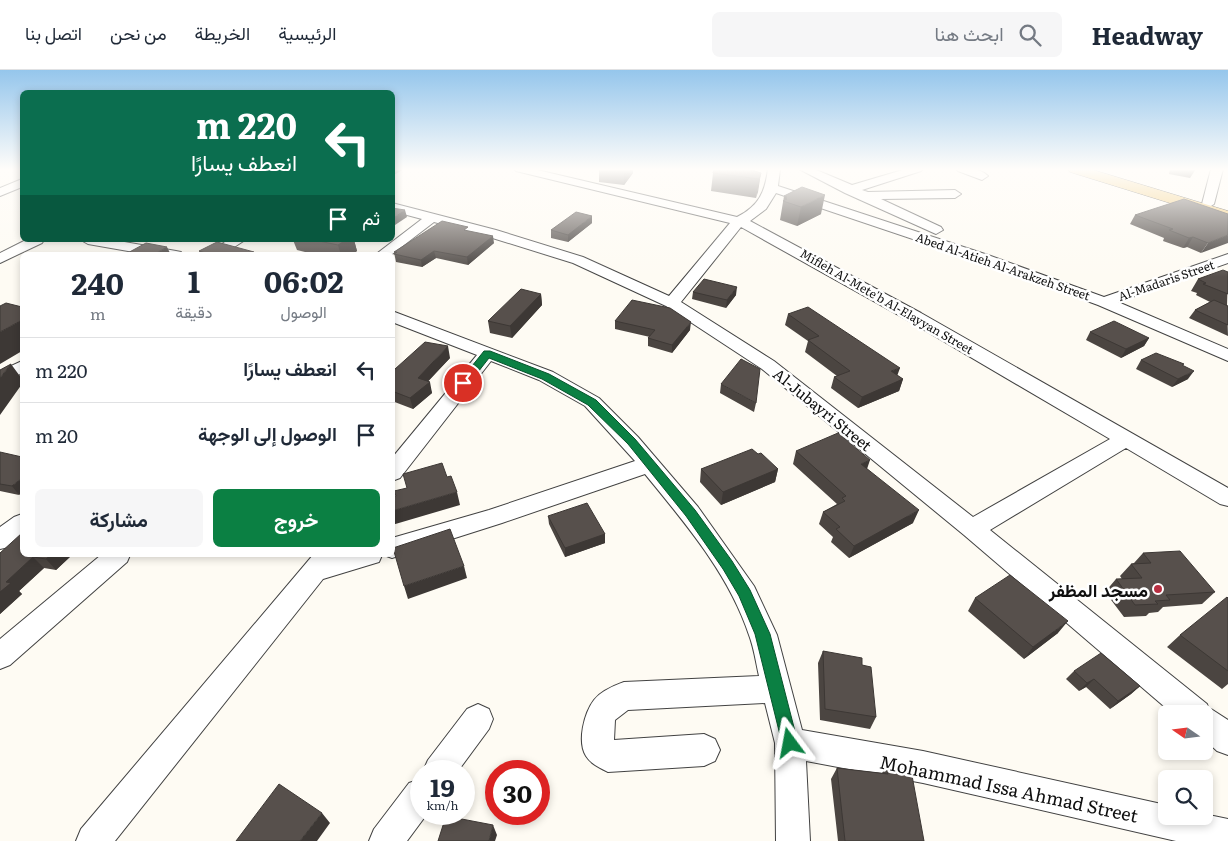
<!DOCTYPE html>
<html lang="ar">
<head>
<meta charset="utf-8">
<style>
  :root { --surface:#fff; --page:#f6f6f7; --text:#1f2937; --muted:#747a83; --line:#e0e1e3; --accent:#0b8043 }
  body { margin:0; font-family:Literata,Vazirmatn,serif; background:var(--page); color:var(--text); direction:rtl; height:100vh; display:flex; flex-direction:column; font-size:19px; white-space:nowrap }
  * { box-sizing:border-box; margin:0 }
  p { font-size:16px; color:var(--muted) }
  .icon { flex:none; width:28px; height:28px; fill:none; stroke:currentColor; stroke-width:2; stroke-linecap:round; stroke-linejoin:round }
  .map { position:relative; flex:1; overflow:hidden; direction:ltr }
  .drawer { position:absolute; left:20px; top:182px; width:375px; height:305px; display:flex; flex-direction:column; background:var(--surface); border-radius:8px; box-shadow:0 2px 8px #0003; direction:rtl }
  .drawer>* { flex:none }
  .guide { position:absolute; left:20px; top:20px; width:375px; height:152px; border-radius:8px; box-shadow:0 2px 8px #0003; direction:rtl; background:#0b6e4f; color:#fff; overflow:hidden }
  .needle { width:32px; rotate:284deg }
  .fabs { position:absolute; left:1158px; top:635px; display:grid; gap:10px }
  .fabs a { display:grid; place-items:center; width:55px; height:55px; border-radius:8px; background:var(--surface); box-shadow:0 2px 8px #0003; font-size:25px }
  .speed { position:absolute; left:410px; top:690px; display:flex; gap:10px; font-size:25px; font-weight:700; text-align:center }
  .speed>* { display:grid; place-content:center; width:65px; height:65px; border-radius:50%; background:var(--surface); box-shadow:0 2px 8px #0003; line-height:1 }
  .speed small { font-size:12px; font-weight:400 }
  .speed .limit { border:8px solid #d22; background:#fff; color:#111 }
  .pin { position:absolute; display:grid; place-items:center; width:42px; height:42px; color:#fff; margin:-21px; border:2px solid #fff; border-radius:50%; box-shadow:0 1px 5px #0007 }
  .me { position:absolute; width:55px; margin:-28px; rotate:347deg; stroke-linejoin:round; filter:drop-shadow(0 0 4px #0008) }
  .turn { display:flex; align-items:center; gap:18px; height:105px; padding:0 15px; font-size:22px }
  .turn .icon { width:65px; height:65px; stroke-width:2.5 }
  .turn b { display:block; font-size:35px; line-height:42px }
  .then { display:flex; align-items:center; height:48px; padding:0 15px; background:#0003; gap:10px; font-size:19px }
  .eta { display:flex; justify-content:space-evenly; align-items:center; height:85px; text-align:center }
  .eta b { font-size:30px; font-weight:700; line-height:35px }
  .primary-button { display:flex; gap:10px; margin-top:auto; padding:10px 15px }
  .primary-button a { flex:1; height:58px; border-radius:8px; background:var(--accent); color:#fff; font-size:20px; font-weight:700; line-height:58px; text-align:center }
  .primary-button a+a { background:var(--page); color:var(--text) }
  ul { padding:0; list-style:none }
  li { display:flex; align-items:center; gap:15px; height:65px; padding:0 15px; border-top:1px solid var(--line) }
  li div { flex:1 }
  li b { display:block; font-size:19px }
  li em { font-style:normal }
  header { display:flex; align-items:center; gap:30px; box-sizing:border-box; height:70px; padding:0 25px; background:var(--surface); border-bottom:1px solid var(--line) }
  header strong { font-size:24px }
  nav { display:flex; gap:28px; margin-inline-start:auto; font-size:18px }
  .search { width:350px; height:45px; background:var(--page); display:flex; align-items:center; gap:12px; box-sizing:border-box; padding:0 18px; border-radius:8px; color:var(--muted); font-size:19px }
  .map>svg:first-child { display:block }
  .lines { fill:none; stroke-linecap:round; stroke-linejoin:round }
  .minor-casing { stroke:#424242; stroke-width:2 }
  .major-casing { stroke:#202020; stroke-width:1 }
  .minor { fill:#fff; fill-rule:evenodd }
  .major { fill:#f0c771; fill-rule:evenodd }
  .wall { fill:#4b4541 }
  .shaded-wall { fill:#3d3835 }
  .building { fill:#57504c; stroke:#3d3835 }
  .route { fill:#0b8043; stroke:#07532c }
  .poi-dot { fill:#b82f41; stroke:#fff; stroke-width:2 }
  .labels { text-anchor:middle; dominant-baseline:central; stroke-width:5; stroke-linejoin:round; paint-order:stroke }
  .far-street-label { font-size:12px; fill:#0f0f0f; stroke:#fff }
  .street-label { font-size:15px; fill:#0f0f0f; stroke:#fff }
  .near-poi-label { font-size:18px; font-weight:bold; fill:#0f0f0f; stroke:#fff; text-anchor:end }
  .near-street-label { font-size:18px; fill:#0f0f0f; stroke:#fff }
</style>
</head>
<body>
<header>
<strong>Headway</strong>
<div class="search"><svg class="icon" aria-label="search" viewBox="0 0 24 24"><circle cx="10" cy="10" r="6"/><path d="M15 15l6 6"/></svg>ابحث هنا</div>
<nav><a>الرئيسية</a><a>الخريطة</a><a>من نحن</a><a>اتصل بنا</a></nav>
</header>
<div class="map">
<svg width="1228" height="771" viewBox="0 0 1228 771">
  <rect width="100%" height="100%" fill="#fefbf3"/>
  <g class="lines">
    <defs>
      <path id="minor" d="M514 99H533L737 147C759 136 765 122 768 99H780L778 116 988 185 1104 227 1228 184V193L1118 232 1228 279V291L1098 235 978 191 776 123 766 139 750 151 921 243 1228 418V436L1220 434 1126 378 990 460 1207 634 1208 637 1228 650V685L1217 681 1204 669V644H1173L964 465 762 299 666 236 573 193 486 166 434 152 391 185H375L422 149 392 141V133L496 160 583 187 669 226 730 153 516 101ZM741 157 909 251 1110 369 973 447 774 291 681 232Z
        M799 99H814L852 115 906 99H923L921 101 862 120 868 122 955 120 961 124 955 128 881 129 941 157 943 160 936 164 845 123Z
        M956 99C967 98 980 98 988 106L982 110 958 101Z
        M1211 99H1223L1214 134 1208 138 1202 134Z
        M22 109V117L0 126V118Z
        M26 170H44L42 173 0 193V183Z
        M81 170H113L176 181 181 182 183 185H151L88 174Z
        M228 170H245L222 185H205Z
        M392 241 553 302 599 328 638 367 698 437 754 516 777 565 802 660 923 681 1166 735V746H1204V744L1228 749V771H1176L923 713 806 691 810 771H776L775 673 765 633 628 640 615 650 614 670 704 664 715 669 720 680 715 691 704 696 608 702C600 698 591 694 586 686 577 672 584 643 594 630 601 621 613 616 624 612L759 606C756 593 754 578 749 565 729 504 684 452 645 404L502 453 392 488 384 485H392V468L489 440 635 391 585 336 539 310 491 291 400 408 392 411V388L477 285 392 252Z
        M22 291V303L0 315V301Z
        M22 444V465L9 477 0 479V457L14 447Z
        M101 485H130L127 492 10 595 0 599V569Z
        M313 485H382L379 492 323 509 115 771H76L81 759Z
        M478 634 489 639 493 649 489 659 458 701H423L428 690 467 639Z
        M421 709V744H427L407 771H369L374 759 409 713Z"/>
      <path id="major" d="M1068 99H1090L1228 141V151L1070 102Z"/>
    </defs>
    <use href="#minor" class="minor-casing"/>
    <use href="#major" class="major-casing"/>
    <use href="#minor" class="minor"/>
    <use href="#major" class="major"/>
  </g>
  <path class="wall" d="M599 99H633V103L624 115 599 112Z
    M749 99 761 103 756 128 711 121 713 103Z
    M1170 99H1196L1190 108 1169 104Z
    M784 126 821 144 797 156 780 150Z
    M1228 144 1201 183 1187 177 1183 178 1163 171 1164 168 1130 154 1135 145Z
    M592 153 568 172 551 168V160Z
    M469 161 494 173 468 195 436 188 422 197 396 192 394 182Z
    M293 170H354L357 181 351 185H317L297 180Z
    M199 181 255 185H200Z
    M1228 202 1227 236 1228 266 1189 248 1195 240 1210 232 1196 225 1197 223 1191 221 1198 209Z
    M693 222 736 225 726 238 692 229Z
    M541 224 542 235 512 268 490 263 488 251Z
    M788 244 903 309 899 321 858 338 831 318 834 307 837 306 805 282 808 271 785 255Z
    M615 251 690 260 672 283 648 276V268L650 267 615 259Z
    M1090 262 1149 268 1144 276 1121 288 1086 270Z
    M450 288 428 311 432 323 413 339 392 331V298L395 299Z
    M1141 290 1183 296 1188 309 1172 317 1136 299Z
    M721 314 756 333 754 342 720 323Z
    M796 381 867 399 913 453 849 488 831 472 833 467 819 454 823 442 837 434 793 394Z
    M0 383 19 425 0 421Z
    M758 384 778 399 775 412 721 435 700 412 701 399Z
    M548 446 605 464V473L565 487 549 454Z
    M0 483 22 485H72L56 500 44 498 19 521 22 524 0 544Z
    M1143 483 1215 522 1202 534 1163 537 1158 542 1149 543 1146 546 1124 547 1105 522 1116 509H1122L1120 506 1131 494 1134 493Z
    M975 528 1058 563 1024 589 968 541Z
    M1228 528V614L1222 619 1167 577 1180 565Z
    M823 581 862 595 876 647 870 659 820 650 818 593Z
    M1074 601 1140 616 1131 624 1110 639 1086 617 1079 621 1066 609Z
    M887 696 924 771H838L831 709 837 698 882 703Z"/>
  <path class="shaded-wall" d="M392 99H404L392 106Z
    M624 99H633V103L624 115Z
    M761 103 758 122 756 128 759 109Z
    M825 125 821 144 797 156 801 137Z
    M405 140 407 147 392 157V149Z
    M592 146V153L568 172V165Z
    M1228 165V173L1201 183 1208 173Z
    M493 166 494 173 468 195 467 187Z
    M1193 167 1187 177 1183 178 1189 168Z
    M346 170H354L357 181 351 185H341L338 175Z
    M167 177 171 185H153Z
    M434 181 436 188 422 197 421 190Z
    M254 182 255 185H248Z
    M737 217 736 225 726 238 727 230Z
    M541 224 542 235 512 268 510 256Z
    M22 250V281L0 294V262Z
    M691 252 690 260 672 283V275Z
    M1149 268 1144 276 1121 288 1126 279Z
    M448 276 450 288 421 319 418 308Z
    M11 294 22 309V314L0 345V308Z
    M900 298 896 309 891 301Z
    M1194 301 1188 309 1172 317 1178 309Z
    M903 309 899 321 858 338 862 327Z
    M430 312 432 323 413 339 410 328Z
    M870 390 866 402 861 394Z
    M778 399 775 412 721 435 723 422Z
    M22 408V423L19 425 12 416Z
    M457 422 460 435 392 455V441Z
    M919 440 913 453 849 488 854 476Z
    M605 464V473L565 487V478Z
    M51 485H72L56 500 46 489Z
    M33 487 44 498 19 521 22 524 0 544V522L6 512Z
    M464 496 467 508 408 529 404 516Z
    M1068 551 1058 563 1024 589 1033 577Z
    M1094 609 1086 617 1079 621 1087 613Z
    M1140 616 1131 624 1110 639 1118 631Z
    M322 743 330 753 317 771H300Z
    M493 755 497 765 495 771H489Z"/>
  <path class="building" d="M714 99H748L761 103 759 109 713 103Z
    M802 117 825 125 801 137 783 131 787 129 784 128 787 127 784 126Z
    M1184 129 1228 144V165L1208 173 1193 167 1189 168 1169 160 1173 159 1135 145Z
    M392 138 405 140 392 149Z
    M576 142 592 146 568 165 551 160Z
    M442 151 468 157 464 160 493 166 467 187 434 181 421 190 394 184 397 182H394Z
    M314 170H346L338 175Z
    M217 172 254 182 248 185H212L199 181Z
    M146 173 167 177 153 185H124Z
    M1223 200 1228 202V224L1203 214 1206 213 1198 209Z
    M704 209 737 217 727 230 693 222Z
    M521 219 541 224 510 256 488 251Z
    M632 230 670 238 691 252 672 275 648 268 655 260 615 251Z
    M1214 230 1228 236V255L1195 240Z
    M6 233 22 237V250L0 262V236Z
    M808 237 900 298 891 301 903 309 862 327 834 307 850 301 808 270 819 266 788 244Z
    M1114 251 1149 268 1126 279 1090 262Z
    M425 272 448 276 418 308 430 312 410 328 392 321V298L395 299Z
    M1156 283 1184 294 1182 295 1194 301 1178 309 1141 290Z
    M741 289 760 299 756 333 721 314Z
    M11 294 0 308V300Z
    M838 363 870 390 861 394 919 440 854 476 836 459 840 457 823 442 845 431 842 428 846 426 796 381Z
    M752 379 758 384 761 383 778 399 723 422 701 399Z
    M0 382 22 387V408L12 416 0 414Z
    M442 393 447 407 451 406 457 422 392 441V427L396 426 394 421 407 418 403 404Z
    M587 433 605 464 565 478 548 446Z
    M450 459 464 496 404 516 393 478Z
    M22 463V485H51L46 489 33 487 6 512 11 513 0 522V483Z
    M1180 481 1215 522 1166 525 1170 530 1155 531 1158 534 1135 535 1116 509 1142 508 1131 494 1151 493 1143 483Z
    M1010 505 1068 551 1033 577 975 528Z
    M1227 527 1228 528V601L1180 565Z
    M823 581 862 588V595L871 597 876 647 825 639Z
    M1101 583 1140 616 1118 631 1094 609 1087 613 1074 601Z
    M887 696 911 700 924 771H845L837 698 888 704Z
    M279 714 322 743 300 771H236Z
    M446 746 493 755 489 771H438Z"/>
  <linearGradient id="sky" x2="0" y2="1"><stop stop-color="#95c6ec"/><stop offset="0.48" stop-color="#fffdfa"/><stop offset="1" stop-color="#fffdfa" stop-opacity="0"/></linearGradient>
  <rect width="1228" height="207" fill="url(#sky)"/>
  <path class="route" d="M484 281H490L549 304 596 330 635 369 695 440 732 491 750 520 770 564 798 673 796 679 790 681 784 679 782 673 755 564 739 526 723 499 686 446 628 374 588 335 542 309 489 288 467 316H460V311Z"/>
  <circle class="poi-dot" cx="1158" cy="519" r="5"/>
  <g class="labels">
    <g class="far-street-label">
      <text transform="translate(1003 196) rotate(19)">Abed Al-Atieh Al-Arakzeh Street</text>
      <text transform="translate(1166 210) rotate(-19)">Al-Madaris Street</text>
      <text transform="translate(887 231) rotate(30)">Mifleh Al-Mete'b Al-Elayyan Street</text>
    </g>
    <g class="street-label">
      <text transform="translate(823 339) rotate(39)">Al-Jubayri Street</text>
    </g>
    <g class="near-poi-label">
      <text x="1148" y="519">مسجد المظفر</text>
    </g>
    <g class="near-street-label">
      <text transform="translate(1009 718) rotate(12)">Mohammad Issa Ahmad Street</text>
    </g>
  </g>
</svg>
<div class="fabs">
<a><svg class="needle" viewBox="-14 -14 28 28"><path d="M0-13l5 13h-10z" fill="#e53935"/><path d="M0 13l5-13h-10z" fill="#747a83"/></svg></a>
<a><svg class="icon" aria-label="search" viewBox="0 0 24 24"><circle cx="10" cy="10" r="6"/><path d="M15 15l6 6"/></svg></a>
</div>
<div class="speed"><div>19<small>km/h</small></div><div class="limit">30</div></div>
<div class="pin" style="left:463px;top:313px;background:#d93025"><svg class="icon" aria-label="arrive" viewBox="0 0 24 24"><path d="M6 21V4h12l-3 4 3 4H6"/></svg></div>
<svg class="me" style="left:790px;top:673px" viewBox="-20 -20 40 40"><path d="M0-17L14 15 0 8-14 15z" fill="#0b8043" stroke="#fff" stroke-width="4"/></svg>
<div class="guide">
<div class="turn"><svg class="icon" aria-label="left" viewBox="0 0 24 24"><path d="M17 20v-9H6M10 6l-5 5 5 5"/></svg><div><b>220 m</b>انعطف يسارًا</div></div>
<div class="then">ثم<svg class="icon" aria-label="arrive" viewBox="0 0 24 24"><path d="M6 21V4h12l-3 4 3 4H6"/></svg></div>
</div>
<section class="drawer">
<div class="eta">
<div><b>06:02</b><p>الوصول</p></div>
<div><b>1</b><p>دقيقة</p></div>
<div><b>240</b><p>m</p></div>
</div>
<ul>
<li><svg class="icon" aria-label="left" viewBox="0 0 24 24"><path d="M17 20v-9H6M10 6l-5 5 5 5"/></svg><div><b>انعطف يسارًا</b></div><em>220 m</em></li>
<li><svg class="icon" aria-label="arrive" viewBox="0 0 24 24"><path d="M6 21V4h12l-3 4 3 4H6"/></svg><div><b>الوصول إلى الوجهة</b></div><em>20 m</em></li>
</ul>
<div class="primary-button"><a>خروج</a><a>مشاركة</a></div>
</section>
</div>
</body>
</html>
